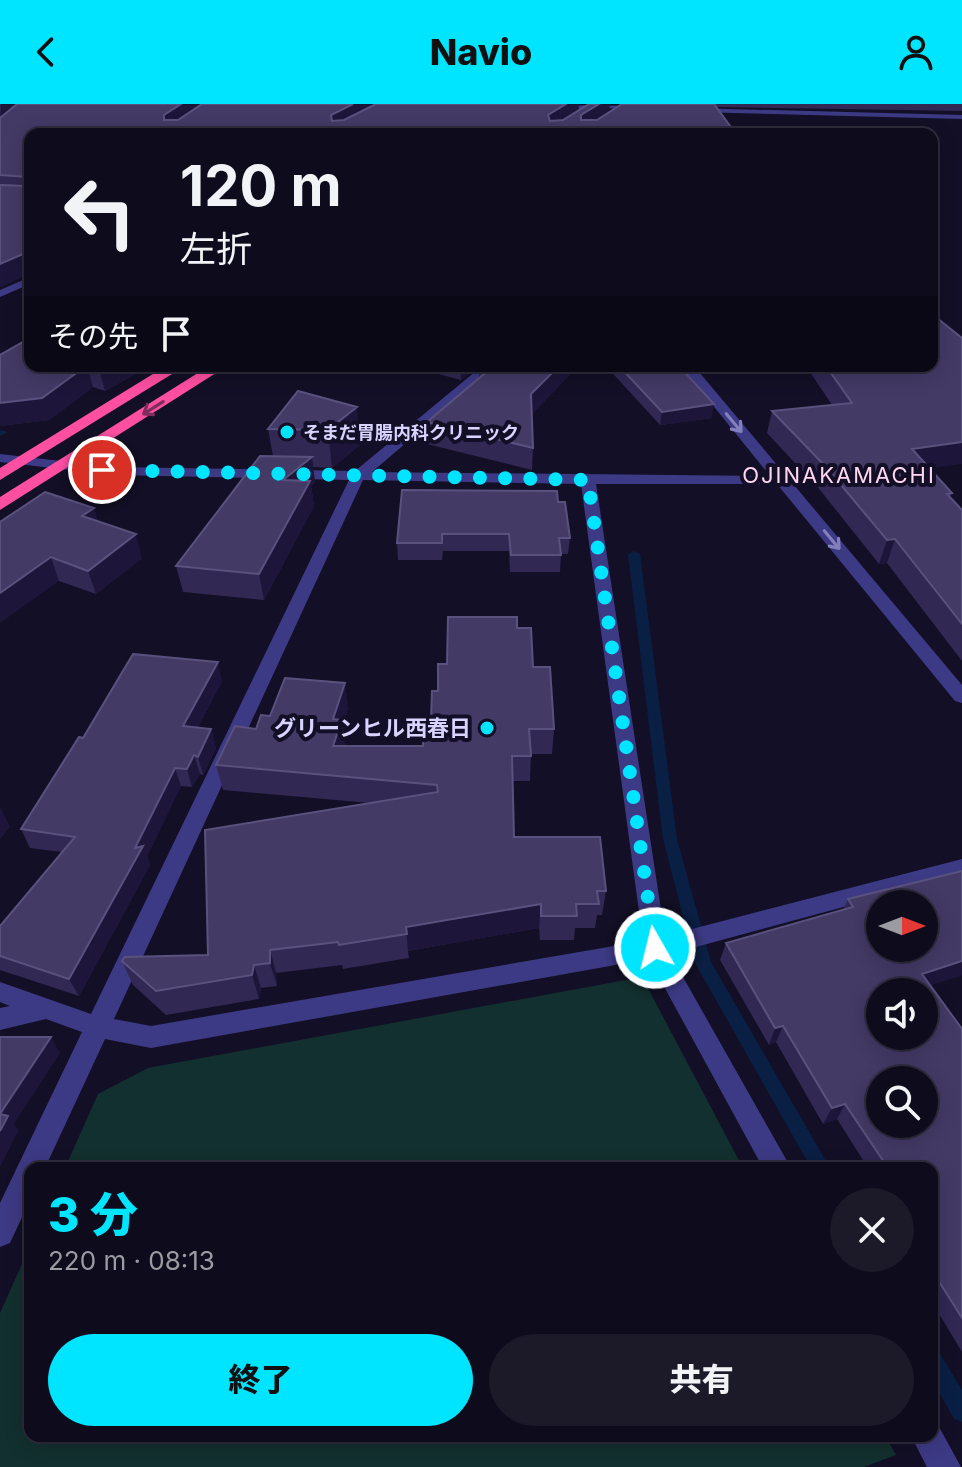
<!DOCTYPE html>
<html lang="ja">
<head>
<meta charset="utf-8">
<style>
  :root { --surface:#0e0b1c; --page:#1c1929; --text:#f1f3f6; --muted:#9b9ba3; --line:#2e2b3b; --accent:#00e5ff }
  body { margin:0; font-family:Inter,"Noto Sans JP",sans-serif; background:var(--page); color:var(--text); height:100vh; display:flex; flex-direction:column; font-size:30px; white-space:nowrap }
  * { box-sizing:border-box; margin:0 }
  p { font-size:26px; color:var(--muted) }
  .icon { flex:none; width:44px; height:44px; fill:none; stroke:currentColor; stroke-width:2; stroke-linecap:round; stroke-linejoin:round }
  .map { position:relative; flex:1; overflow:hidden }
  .panel { position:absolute; left:24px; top:1058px; width:914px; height:280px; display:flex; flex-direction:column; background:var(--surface); border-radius:16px; box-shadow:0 4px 20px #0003,0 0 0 2px var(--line) }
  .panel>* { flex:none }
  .banner { position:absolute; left:24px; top:24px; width:914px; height:244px; border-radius:16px; box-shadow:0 4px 20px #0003,0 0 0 2px var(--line); background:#0e0b1c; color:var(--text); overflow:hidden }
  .needle { width:52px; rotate:90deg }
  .fabs { position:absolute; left:866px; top:786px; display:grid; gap:16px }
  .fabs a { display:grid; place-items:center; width:72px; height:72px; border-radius:50%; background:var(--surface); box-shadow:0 4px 20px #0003,0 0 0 2px var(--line); font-size:40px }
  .pin { position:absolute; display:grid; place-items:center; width:68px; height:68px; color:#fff; margin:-34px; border:4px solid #fff; border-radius:50%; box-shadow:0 2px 8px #0007 }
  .me { position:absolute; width:88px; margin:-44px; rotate:352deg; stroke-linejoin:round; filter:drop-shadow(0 0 6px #0008) }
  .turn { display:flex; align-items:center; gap:28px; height:168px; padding:0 24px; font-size:36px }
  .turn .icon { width:104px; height:104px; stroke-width:2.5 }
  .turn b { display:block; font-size:56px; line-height:68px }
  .then { display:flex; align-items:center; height:76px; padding:0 24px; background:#0003; gap:16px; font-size:30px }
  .round { display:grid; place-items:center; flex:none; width:84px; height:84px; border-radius:42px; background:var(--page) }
  .head { display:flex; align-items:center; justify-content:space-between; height:136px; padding:0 24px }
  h1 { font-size:48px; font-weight:800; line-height:60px; color:var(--accent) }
  .primary-button { display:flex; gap:16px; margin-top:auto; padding:16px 24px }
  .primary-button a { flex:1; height:92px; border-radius:48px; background:var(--accent); color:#111; font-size:32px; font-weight:800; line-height:92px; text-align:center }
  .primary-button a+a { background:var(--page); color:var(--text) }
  header { display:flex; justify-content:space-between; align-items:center; height:104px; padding:0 24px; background:var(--accent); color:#111; font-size:36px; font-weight:800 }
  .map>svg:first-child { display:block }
  .green { fill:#12302f }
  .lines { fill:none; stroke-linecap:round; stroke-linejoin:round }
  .stream { fill:#0a1f44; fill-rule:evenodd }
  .minor { fill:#3d3a85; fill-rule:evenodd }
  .highway { fill:#ff4fa3; fill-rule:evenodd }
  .wall { fill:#312854 }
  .shaded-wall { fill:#1d163a }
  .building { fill:#433a66; stroke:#5a527e; stroke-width:2; fill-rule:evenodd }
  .oneway { stroke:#7d2c5e }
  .oneway2 { stroke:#837fbc }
  .route { stroke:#00e5ff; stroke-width:14; stroke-dasharray:0 25.2 }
  .poi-dot { fill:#00e5ff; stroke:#130f26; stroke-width:3 }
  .labels { text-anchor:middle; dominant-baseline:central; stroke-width:8; stroke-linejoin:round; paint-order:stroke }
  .far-poi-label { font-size:18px; font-weight:bold; fill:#d9d4ff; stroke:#130f26; text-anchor:start }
  .far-quarter-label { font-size:22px; letter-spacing:2px; fill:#ffd6f0; stroke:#130f26 }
  .poi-label { font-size:22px; font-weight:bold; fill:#d9d4ff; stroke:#130f26; text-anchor:end }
</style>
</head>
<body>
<header><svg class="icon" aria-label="back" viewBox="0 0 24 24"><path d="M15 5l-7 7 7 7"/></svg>Navio<svg class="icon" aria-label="person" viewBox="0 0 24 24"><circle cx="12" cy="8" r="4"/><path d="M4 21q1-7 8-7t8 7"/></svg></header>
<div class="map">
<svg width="962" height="1363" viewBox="0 0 962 1363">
  <rect width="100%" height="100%" fill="#130f26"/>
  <path class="green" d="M642 873 743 1064H65L98 990 148 964Z
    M30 1142V1332H885L896 1351 864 1363H0V1209Z"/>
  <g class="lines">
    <path class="stream" d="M0 326 5 327 7 329 0 332Z
      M634 447 640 450 677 735 711 858 830 1064H811L695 859 663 735 628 450Z
      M932 1244 939 1248 962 1286V1318L954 1315 932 1276Z"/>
    <path class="minor" d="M551 1 642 2 646 4 554 5Z
      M691 4 962 11V15L694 8Z
      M30 173V180L0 193V186Z
      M482 262H496L372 368 770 372 681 262H694L962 581V599L955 597 777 380H596L665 832 962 755V771L670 850 791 1064H763L649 855 151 944 105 935 45 1064H30V1096L10 1139 0 1143V1099L82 928 46 915 0 926V904L10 902 0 898V878L91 910 349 376 113 371 0 358V350L113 363 355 367ZM363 376 581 380 643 837 151 922 114 915Z
      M932 1318 938 1321 961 1363H927L911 1332H932Z"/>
    <path class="highway" d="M166 262H185L0 376V364Z
      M209 262H227L0 406V393Z"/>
  </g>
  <path class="wall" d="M0 0H579L578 7 610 0 609 8 622 0H962V7L716 3 736 30H30V169L0 183Z
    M0 251 148 262V263L105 287 93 283 49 316 0 322Z
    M409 262H477L461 276Z
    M479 262H578L532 310 533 344 532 366 427 340V318L479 275Z
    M606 262H679L712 314 660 321Z
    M806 262H932L929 364 952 389 950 394 962 406V557L887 459 879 460 820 386 767 329 772 307 832 301Z
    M298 287 360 341 332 364 313 363 315 378 311 382 314 402 264 496 183 488 176 462 273 352 268 325Z
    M558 398 570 434 568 450H561L560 468H510L509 447H443L442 456H398L397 439Z
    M0 418H98L142 454 96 490 59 477Z
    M517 524 533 563 554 625 552 650H531L530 677H512L514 733 606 787 602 811H597L595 824H575L574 836H540L539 824 408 847 409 854 343 865 342 861 276 869 277 882 261 884 259 895 166 911 133 881 122 857 208 851 370 699 223 686 216 661 270 612 348 604 343 622 345 642H423L438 587 447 560Z
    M222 577 198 623 211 625 216 644 203 671 200 670 192 683 181 682 147 752 150 761 79 892 0 866V822L62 748 30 744 21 725 83 634Z
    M962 767V871L930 881 962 925V1248L932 1198V1064H868L837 1015 823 1020 776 938 769 941 720 856 726 839 843 806 848 795Z"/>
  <path class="shaded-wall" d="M1 0H23L0 21Z
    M181 0H208L167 28 164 16V11Z
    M353 0H385L333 27 331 11Z
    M566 0H579L578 8 547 27 548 11Z
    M599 0H610L609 9 580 27 581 11Z
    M30 147V169L0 183V160Z
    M87 262 93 283 49 316 0 322V299Z
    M106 262H148V263L105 287 99 265Z
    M460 262H477L461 276Z
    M559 262H578L530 312 531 290Z
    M708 262H734L708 265Z
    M714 300 712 314 660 321 662 308Z
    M357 303 360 341 332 364 328 326Z
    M962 338V360L904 368 912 345Z
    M312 353 315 378 311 382 314 402 264 496 259 470 283 376Z
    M94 404 101 427 82 412Z
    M136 430 142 454 96 490 88 467Z
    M895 435 887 459 879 460 887 436Z
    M51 453 59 477 0 519V489Z
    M218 558 222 577 189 640 183 622Z
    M345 579 348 604 343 622 345 641 336 667 333 642V615Z
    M211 625 216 644 203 671 198 653Z
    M194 651 200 670 192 683 187 665Z
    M175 664 181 682 147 752 150 761 79 892 69 875Z
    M1 704 10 723 0 735V705Z
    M541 800 539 824 408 847 406 823Z
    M270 846 276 869 277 882 270 859Z
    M962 857V871L913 887 922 870Z
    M254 861 261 884 259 895 252 871Z
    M783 922 776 938 769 941 775 924Z
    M51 933 60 949 14 1020 19 1026 0 1063V1010Z
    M845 1000 837 1015 823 1020 832 1004Z"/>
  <path class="building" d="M17 0H181L164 11V16H178L202 0H353L331 11 332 17 344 16 376 0H566L548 11 550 17 563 16 589 0H599L581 11V16H597L622 0H714L736 30H30V147L0 160V81L25 82 28 73 0 71V14Z
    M932 210 962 234V338L912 345 952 389 947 390 962 406V520L895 435 887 436 826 363 772 307 852 299 826 262H932Z
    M30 234V262H86L42 294 0 299V251Z
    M89 262H106L99 265Z
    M489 262H559L531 290 533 344 427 318 490 265 492 263Z
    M619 262H679L714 300 662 308Z
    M298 287 357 303 328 326 268 325Z
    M260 352 312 353 283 376 310 377 259 470 176 462Z
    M402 386 557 387 558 398H565L570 434H559L561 451H511L509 430H442V439H397Z
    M45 388 94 404 82 412 136 430 88 467 51 453 0 489V418Z
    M448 513H517V524H531L533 563H550L554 625H529L531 652H512L514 733H600L606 787H597L599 800H576L577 812H541V800L406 823 407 830 339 841 338 838 270 846V859L254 861 252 871 156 887 122 857 125 853 208 851 205 726 438 688 437 681 216 661 235 622 256 625 261 611 270 612 285 574 345 579 333 615 342 616 333 642H423L424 616H431L432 587H438V560H447Z
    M133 550 218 558 183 622 211 625 198 653 194 651 187 665 175 664 135 744 143 742 69 875 0 852V822L75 733 21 725 79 633 83 634Z
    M962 767V857L922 870 962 925V1214L938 1176 932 1178V1064H888L845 1000 832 1004 783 922 775 924 726 839 853 803 848 795ZM880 800H924V844H880ZM880 888H924V932H880ZM880 976H924V1020H880Z
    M0 933H51L0 1010 8 1012 0 1027Z"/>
  <defs><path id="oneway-shaft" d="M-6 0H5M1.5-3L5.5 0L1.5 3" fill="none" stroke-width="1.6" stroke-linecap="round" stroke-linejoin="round" transform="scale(2)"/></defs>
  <use class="oneway" href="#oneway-shaft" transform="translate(153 304) rotate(148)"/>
  <g class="oneway2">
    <use href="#oneway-shaft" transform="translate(734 319) rotate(50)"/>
    <use href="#oneway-shaft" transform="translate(832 436) rotate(50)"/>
  </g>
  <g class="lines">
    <path class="route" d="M102 366 588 376 655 844"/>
  </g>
  <g class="poi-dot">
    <circle cx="287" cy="328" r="8"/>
    <circle cx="487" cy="624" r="8"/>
  </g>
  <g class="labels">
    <g class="far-poi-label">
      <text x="303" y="328">そまだ胃腸内科クリニック</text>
    </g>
    <g class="far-quarter-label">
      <text x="839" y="371">OJINAKAMACHI</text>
    </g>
    <g class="poi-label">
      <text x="471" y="624">グリーンヒル西春日</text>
    </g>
  </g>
</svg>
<div class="fabs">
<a><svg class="needle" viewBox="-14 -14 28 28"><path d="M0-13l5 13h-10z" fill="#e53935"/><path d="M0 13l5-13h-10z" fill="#9b9ba3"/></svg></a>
<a><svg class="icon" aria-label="sound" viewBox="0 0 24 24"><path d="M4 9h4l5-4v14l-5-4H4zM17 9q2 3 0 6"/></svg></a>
<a><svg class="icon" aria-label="search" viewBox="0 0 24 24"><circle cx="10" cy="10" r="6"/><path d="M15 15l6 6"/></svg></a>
</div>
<div class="pin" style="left:102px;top:366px;background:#d93025"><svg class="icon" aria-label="arrive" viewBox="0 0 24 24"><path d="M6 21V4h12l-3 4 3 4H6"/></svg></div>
<svg class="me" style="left:655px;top:844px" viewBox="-20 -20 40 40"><circle r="17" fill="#00e5ff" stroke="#fff" stroke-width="3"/><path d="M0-11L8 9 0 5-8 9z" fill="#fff"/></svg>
<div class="banner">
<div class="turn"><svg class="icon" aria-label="left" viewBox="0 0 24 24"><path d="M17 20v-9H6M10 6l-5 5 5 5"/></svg><div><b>120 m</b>左折</div></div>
<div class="then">その先<svg class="icon" aria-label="arrive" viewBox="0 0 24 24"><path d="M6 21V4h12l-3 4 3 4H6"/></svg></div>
</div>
<section class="panel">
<div class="head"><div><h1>3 分</h1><p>220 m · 08:13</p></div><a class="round"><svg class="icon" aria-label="close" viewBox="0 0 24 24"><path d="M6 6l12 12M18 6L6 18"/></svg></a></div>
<div class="primary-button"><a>終了</a><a>共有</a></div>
</section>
</div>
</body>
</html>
